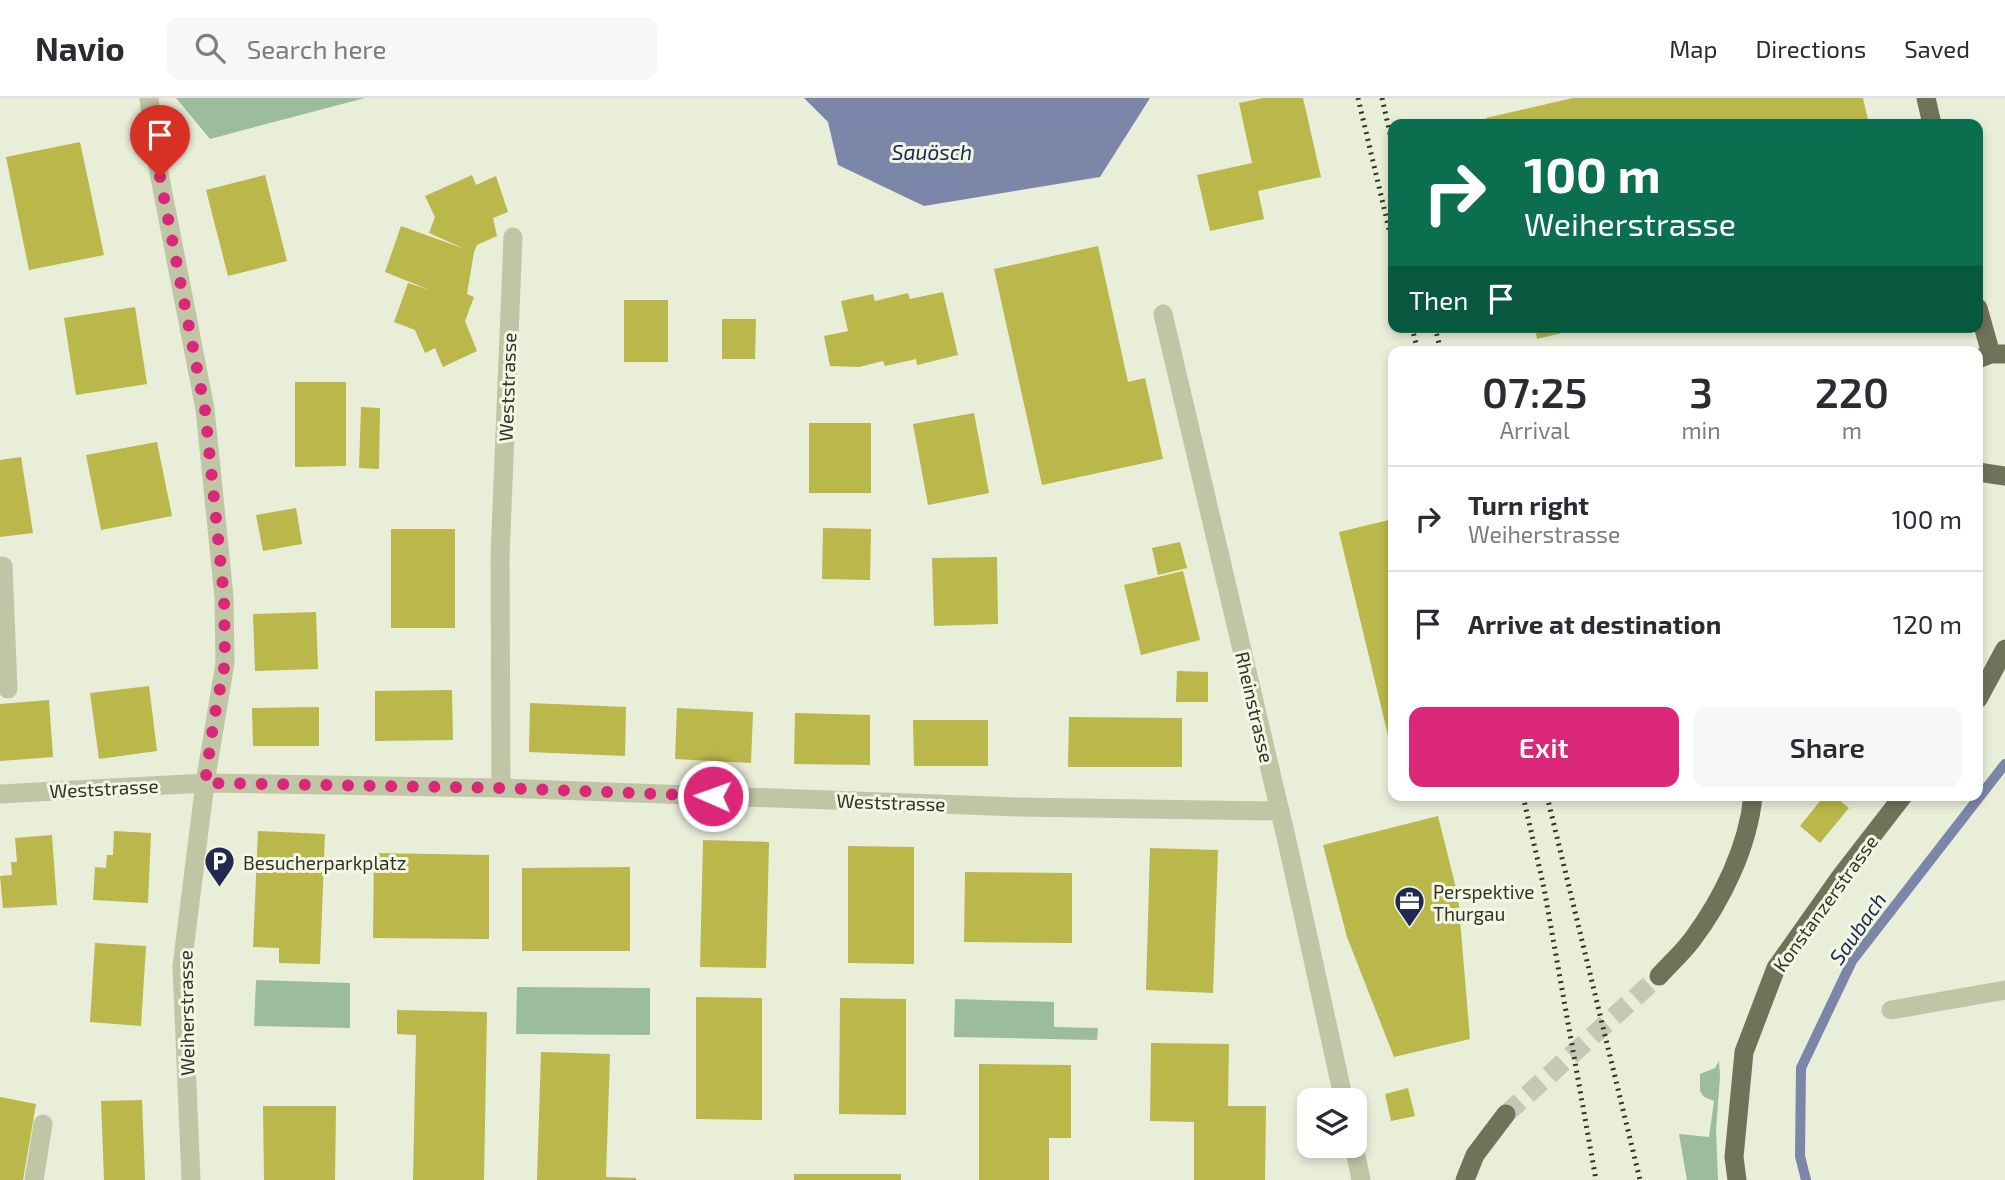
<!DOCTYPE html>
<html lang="en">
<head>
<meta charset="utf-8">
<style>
  :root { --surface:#fff; --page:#f7f7f7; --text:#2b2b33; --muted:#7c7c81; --line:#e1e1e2; --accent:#db2777 }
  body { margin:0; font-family:"Exo 2",sans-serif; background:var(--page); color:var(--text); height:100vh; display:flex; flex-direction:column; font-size:26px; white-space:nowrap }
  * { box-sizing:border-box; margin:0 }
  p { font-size:23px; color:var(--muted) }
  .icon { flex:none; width:38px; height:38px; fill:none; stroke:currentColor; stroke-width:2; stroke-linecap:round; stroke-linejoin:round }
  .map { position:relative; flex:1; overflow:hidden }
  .sheet { position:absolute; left:1388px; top:248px; width:595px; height:455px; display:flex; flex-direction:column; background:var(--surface); border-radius:14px; box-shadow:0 4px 10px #0003 }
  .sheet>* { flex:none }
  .guide { position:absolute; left:1388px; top:21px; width:595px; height:214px; border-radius:14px; box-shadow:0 4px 10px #0003; background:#0b6e4f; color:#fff; overflow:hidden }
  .buttons { position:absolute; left:1297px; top:990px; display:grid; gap:14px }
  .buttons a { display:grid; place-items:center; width:70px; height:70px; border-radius:14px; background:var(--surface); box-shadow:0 4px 10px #0003; font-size:35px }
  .pin { position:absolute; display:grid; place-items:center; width:60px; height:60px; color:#fff; margin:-72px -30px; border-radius:50% 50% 50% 0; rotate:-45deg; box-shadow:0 0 7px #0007 }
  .pin .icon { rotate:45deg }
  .me { position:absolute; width:77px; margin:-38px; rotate:272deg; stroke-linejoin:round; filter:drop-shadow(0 0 5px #0008) }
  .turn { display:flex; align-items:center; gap:24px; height:147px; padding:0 21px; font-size:32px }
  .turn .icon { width:91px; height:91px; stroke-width:2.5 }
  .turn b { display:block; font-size:49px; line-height:60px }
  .then { display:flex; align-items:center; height:66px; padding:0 21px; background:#0003; gap:14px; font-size:26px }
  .eta { display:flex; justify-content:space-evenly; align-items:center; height:119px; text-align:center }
  .eta b { font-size:42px; font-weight:600; line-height:49px }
  .primary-button { display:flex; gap:14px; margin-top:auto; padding:14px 21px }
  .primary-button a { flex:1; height:80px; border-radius:14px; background:var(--accent); color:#fff; font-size:28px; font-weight:600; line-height:80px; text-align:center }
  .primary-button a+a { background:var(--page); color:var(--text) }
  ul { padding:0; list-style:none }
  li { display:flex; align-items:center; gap:21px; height:105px; padding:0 21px; border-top:2px solid var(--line) }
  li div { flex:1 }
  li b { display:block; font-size:26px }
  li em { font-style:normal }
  header { display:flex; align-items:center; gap:42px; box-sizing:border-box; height:98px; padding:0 35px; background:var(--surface); border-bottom:2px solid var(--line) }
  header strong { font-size:33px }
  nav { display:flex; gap:38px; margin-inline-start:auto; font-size:24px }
  .search { width:490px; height:63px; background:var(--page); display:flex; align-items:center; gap:18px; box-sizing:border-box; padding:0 24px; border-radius:14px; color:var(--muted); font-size:26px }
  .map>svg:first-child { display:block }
  .green { fill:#9bbc9d }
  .water { fill:#7b86a9 }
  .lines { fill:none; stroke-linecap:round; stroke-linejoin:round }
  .stream { stroke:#7b86a9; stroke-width:10 }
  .building { fill:#bab74b }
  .primary-tunnel { stroke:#c4c8b5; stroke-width:19; stroke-dasharray:19 10; stroke-linecap:butt }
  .service { stroke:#c0c5a6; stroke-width:19 }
  .minor { stroke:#c0c5a6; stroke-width:19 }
  .primary { stroke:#717359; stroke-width:19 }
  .rail { stroke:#323226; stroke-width:5; stroke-dasharray:2 5; stroke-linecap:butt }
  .route { stroke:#db2777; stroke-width:12; stroke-dasharray:0 21.6 }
  .labels { text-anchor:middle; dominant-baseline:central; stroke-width:6; stroke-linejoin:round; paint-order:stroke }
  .street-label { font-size:19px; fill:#323226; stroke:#f2f7e5 }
  .poi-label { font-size:19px; fill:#323226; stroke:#f2f7e5; text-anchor:start }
  .water-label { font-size:21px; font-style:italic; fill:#202a4f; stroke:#f2f7e5 }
</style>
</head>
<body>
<header>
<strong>Navio</strong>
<div class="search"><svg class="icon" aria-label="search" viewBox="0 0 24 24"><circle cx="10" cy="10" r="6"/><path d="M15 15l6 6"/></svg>Search here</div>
<nav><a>Map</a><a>Directions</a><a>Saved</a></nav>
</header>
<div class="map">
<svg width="2005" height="1082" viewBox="0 0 2005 1082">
  <rect width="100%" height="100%" fill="#e9eed9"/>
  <path class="green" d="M176 0H365L210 41Z
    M256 882 350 885V930L254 928Z
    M517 889 650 890V937L516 936Z
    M955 901 1054 904V929L1098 930 1097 942 954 939Z
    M1719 963 1720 979 1716 1032 1718 1082H1687L1679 1036 1709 1039 1714 1003 1704 999 1700 993V976L1715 970Z"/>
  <path class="water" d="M804 0H1150L1100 79 924 108 838 67 828 24Z"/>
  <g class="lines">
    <path class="stream" d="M1806 1082 1800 1058 1801 970 1852 863 2005 666"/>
  </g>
  <path class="building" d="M1263 0H1303L1321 79 1258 93 1264 121 1210 133 1197 77 1252 65 1239 5Z
    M1573 0H1863L1869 26H1487L1486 20Z
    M80 44 104 157 29 172 6 59Z
    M265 77 287 163 228 178 206 92Z
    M472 77 476 87 496 78 508 114 493 120 497 138 477 147 474 154 467 196 474 199 465 223 477 253 443 269 435 250 425 255 415 232 394 224 408 185 430 192 385 174 401 128 465 151 429 135 435 119 425 98Z
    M1098 148 1128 284 1145 280 1163 361 1042 387 994 171Z
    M943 194 958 257 917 267 916 261 885 268 883 263 859 269 830 268 824 238 848 233 841 203 873 196 875 203 908 195 910 201Z
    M624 202H668V264H624Z
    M135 209 147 286 76 297 64 220Z
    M722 221H756L755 261H722Z
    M1535 229H1582L1583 230 1537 241Z
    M295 284H346V368L295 369Z
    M361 309 380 310 379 371 359 370Z
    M974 315 989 395 928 407 913 326Z
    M809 325H871V395H809Z
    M157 344 172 418 101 432 86 357Z
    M21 359 33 435 0 439V362Z
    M296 410 302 446 263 453 256 417Z
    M1393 421V654H1392L1339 434Z
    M823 430 871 431 870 482 822 481Z
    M391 431H455V530H391Z
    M1180 444 1187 470 1158 477 1152 450Z
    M997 459 998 526 934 528 932 460Z
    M1183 473 1200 542 1141 557 1124 487Z
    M316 514 318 571 255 573 253 516Z
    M1177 573 1208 574V604H1176Z
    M149 588 157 653 99 661 90 595Z
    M452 592 453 642 375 643V593Z
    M49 602 53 659 0 663V606Z
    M530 605 626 609 625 658 529 654Z
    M319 609V648H253L252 610Z
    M677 610 753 614 751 665 675 661Z
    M795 615 870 617V667L794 666Z
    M1069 619 1182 620V669H1068Z
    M913 622H988V668H914Z
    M1824 698H1834L1849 710 1820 745 1800 728Z
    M1438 718 1458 798 1470 941 1394 959 1347 839 1323 747Z
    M114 733 151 735 148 805 93 802 95 769 106 770 107 757H113Z
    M258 733 325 736 320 866 279 865V850L253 849Z
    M52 737 57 807 3 810 0 778 12 777 11 764H17L15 740Z
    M703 742 769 744 766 870 700 869Z
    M848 748 914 749V866L848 865Z
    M1150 750 1218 752 1213 895 1146 892Z
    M374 755 489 757V841L373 840Z
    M630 769V853H522V770Z
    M965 774 1072 775V845L964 844Z
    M95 845 146 848 141 928 90 924Z
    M696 899 762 900V1022L696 1021Z
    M840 900 906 901V1017L839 1016Z
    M397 912 487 914 484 1082H413L416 937 397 936Z
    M1151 945 1229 946 1228 1008H1266L1265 1082H1194V1024L1150 1023Z
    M541 954 610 956 606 1079 636 1080V1082H537Z
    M979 966 1071 967V1040H1049V1082H979Z
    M1408 990 1415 1018 1391 1023 1385 996Z
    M0 999 36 1006 23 1082H0Z
    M142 1002 145 1082H104L101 1003Z
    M263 1008H336L335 1082H264Z
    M794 1076H901V1082H794Z"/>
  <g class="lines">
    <path class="primary-tunnel" d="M1506 1016 1659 878"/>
    <path class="service" d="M3 468 8 591
      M0 696 205 685
      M34 1082 43 1026"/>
    <path class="minor" d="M149 0 155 54 205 311 224 499 225 565 205 685 182 868 191 1082
      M1163 216 1289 752 1344 1003
      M205 685 501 690 1019 709 1280 713
      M501 690 500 459 513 139
      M1891 912 2005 892
      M1354 1048 1361 1082"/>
    <path class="primary" d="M1926 0 1932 26
      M1978 210 1991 256
      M1978 261 1991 256H2005
      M1978 374 2005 378
      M1978 601 2005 551
      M1659 878C1670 866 1682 855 1692 842 1722 802 1748 749 1753 698
      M1465 1082 1475 1057 1506 1016
      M1737 1082 1734 1059 1744 954 1776 870 1841 778 1903 698"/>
    <path class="rail" d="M1358 0 1393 148
      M1382 0 1393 49
      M1412 229 1418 254
      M1435 229 1441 254
      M1523 698 1544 790 1596 1082
      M1547 698 1640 1082"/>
  </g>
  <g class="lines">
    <path class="route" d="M160 79 205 312 224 499 225 565 214 621 205 685 501 690 713 698"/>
  </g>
  <defs>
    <symbol id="parking-pin" viewBox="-11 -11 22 30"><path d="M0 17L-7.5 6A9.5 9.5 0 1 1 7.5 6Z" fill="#202a4f" stroke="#f2f7e5"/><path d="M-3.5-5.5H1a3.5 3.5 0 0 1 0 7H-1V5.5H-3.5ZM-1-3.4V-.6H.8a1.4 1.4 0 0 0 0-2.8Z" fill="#fff"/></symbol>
    <symbol id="office-pin" viewBox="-11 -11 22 30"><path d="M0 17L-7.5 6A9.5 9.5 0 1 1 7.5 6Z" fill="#202a4f" stroke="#f2f7e5"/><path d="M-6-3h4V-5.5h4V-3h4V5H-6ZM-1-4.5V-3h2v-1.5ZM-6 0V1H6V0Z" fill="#fff"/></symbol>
  </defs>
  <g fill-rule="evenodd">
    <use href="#parking-pin" x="202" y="746" width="35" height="47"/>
    <use href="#office-pin" x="1392" y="786" width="35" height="47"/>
  </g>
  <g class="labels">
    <g class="street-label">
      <text transform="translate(507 289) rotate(-88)">Weststrasse</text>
      <text transform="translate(1255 609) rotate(77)">Rheinstrasse</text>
      <text transform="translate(104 690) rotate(-3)">Weststrasse</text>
      <text transform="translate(891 704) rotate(2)">Weststrasse</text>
      <text transform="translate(1825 805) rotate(-54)">Konstanzerstrasse</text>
      <text transform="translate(186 915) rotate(-91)">Weiherstrasse</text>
    </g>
    <g class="poi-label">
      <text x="243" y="764">Besucherparkplatz</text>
      <text x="1433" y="793">Perspektive<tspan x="1433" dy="22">Thurgau</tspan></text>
    </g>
    <g class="water-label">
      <text x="932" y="53">Sauösch</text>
      <text transform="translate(1857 830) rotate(-55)">Saubach</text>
    </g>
  </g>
</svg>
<div class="buttons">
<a><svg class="icon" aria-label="layers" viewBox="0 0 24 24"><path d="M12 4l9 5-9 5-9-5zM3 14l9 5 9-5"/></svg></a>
</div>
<div class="pin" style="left:160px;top:79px;background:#d93025"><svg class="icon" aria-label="arrive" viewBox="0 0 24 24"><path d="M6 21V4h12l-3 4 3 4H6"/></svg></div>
<svg class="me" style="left:713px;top:698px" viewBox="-20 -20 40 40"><circle r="17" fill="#db2777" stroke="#fff" stroke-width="3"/><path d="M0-11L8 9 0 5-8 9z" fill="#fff"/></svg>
<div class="guide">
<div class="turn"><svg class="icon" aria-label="right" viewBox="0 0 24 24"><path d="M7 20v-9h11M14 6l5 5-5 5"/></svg><div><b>100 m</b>Weiherstrasse</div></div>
<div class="then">Then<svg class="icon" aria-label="arrive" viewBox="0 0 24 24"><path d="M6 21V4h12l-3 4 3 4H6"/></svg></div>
</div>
<section class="sheet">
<div class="eta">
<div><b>07:25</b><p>Arrival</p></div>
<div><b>3</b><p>min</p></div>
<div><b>220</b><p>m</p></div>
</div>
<ul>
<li><svg class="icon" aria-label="right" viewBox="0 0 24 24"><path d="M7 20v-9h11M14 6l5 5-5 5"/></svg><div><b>Turn right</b><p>Weiherstrasse</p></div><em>100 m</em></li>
<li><svg class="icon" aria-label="arrive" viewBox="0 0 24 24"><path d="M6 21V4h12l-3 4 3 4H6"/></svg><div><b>Arrive at destination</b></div><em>120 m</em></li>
</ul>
<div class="primary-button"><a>Exit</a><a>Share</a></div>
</section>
</div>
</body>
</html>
